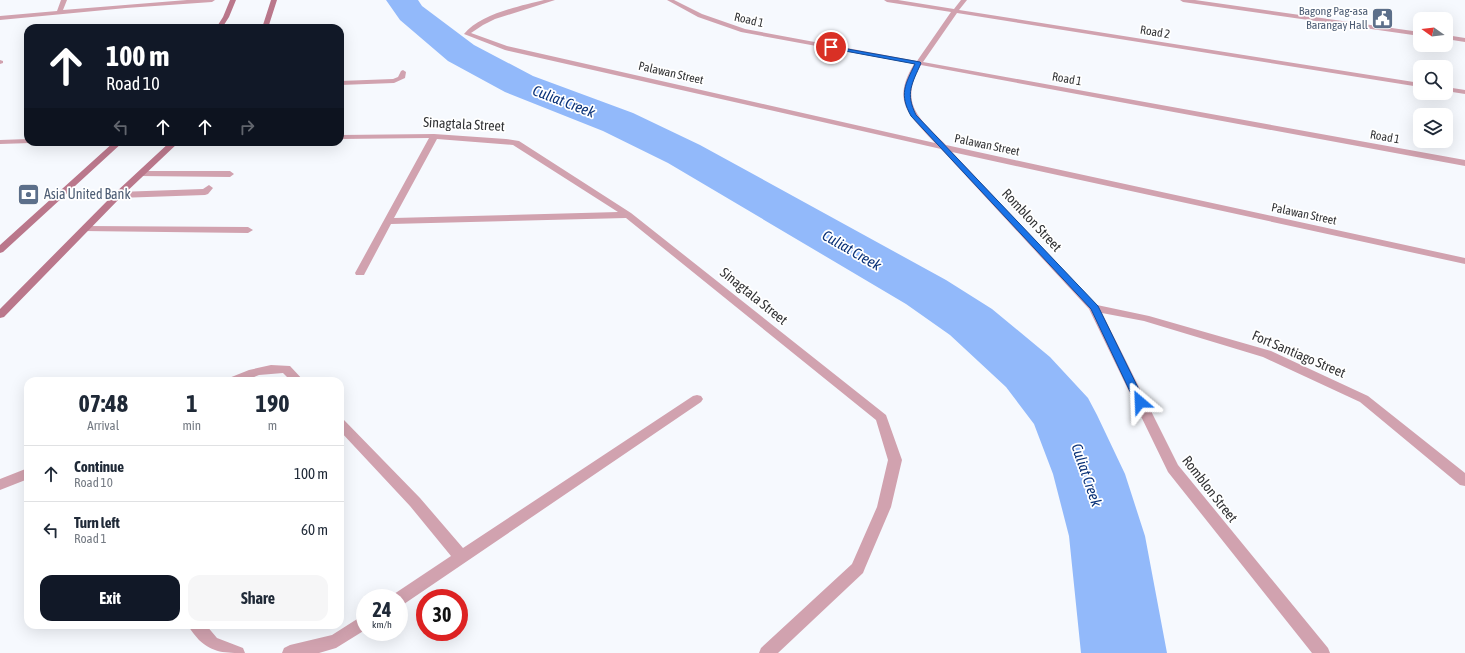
<!DOCTYPE html>
<html lang="en">
<head>
<meta charset="utf-8">
<style>
  :root { --surface:#fff; --page:#f6f6f7; --text:#1f2937; --muted:#747a83; --line:#e0e1e3; --accent:#111827 }
  body { margin:0; font-family:"Asap Condensed",sans-serif; background:var(--page); color:var(--text); height:100vh; display:flex; flex-direction:column; font-size:15px; white-space:nowrap }
  * { box-sizing:border-box; margin:0 }
  p { font-size:13px; color:var(--muted) }
  .icon { flex:none; width:22px; height:22px; fill:none; stroke:currentColor; stroke-width:2; stroke-linecap:round; stroke-linejoin:round }
  .map { position:relative; flex:1; overflow:hidden }
  .sheet { position:absolute; left:24px; top:377px; width:320px; height:252px; display:flex; flex-direction:column; background:var(--surface); border-radius:12px; box-shadow:0 4px 16px #0002 }
  .sheet>* { flex:none }
  .banner { position:absolute; left:24px; top:24px; width:320px; height:122px; border-radius:12px; box-shadow:0 4px 16px #0002; background:#111827; color:#fff; overflow:hidden }
  .needle { width:26px; rotate:284deg }
  .fabs { position:absolute; left:1413px; top:12px; display:grid; gap:8px }
  .fabs a { display:grid; place-items:center; width:40px; height:40px; border-radius:8px; background:var(--surface); box-shadow:0 4px 16px #0002; font-size:20px }
  .speed { position:absolute; left:356px; top:589px; display:flex; gap:8px; font-size:20px; font-weight:700; text-align:center }
  .speed>* { display:grid; place-content:center; width:52px; height:52px; border-radius:50%; background:var(--surface); box-shadow:0 4px 16px #0002; line-height:1 }
  .speed small { font-size:10px; font-weight:400 }
  .speed .limit { border:6px solid #d22; background:#fff; color:#111 }
  .pin { position:absolute; display:grid; place-items:center; width:34px; height:34px; color:#fff; margin:-17px; border:2px solid #fff; border-radius:50%; box-shadow:0 1px 4px #0007 }
  .me { position:absolute; width:44px; margin:-22px; rotate:334deg; stroke-linejoin:round; filter:drop-shadow(0 0 3px #0008) }
  .turn { display:flex; align-items:center; gap:14px; height:84px; padding:0 16px; font-size:18px }
  .turn .icon { width:52px; height:52px; stroke-width:2.5 }
  .turn b { display:block; font-size:28px; line-height:34px }
  .lanes { display:flex; align-items:center; height:38px; padding:0 16px; background:#0003; justify-content:center; gap:20px; direction:ltr }
  .lanes .off { opacity:.35 }
  .eta { display:flex; justify-content:space-evenly; align-items:center; height:68px; text-align:center }
  .eta b { font-size:24px; font-weight:700; line-height:28px }
  .primary-button { display:flex; gap:8px; margin-top:auto; padding:8px 16px }
  .primary-button a { flex:1; height:46px; border-radius:12px; background:var(--accent); color:#fff; font-size:16px; font-weight:700; line-height:46px; text-align:center }
  .primary-button a+a { background:var(--page); color:var(--text) }
  ul { padding:0; list-style:none }
  li { display:flex; align-items:center; gap:12px; height:56px; padding:0 16px; border-top:1px solid var(--line) }
  li div { flex:1 }
  li b { display:block; font-size:15px }
  li em { font-style:normal }
  .map>svg:first-child { display:block }
  .lines { fill:none; stroke-linecap:round; stroke-linejoin:round }
  .river { fill:#92b9fa; fill-rule:evenodd }
  .service { fill:#d1a2af; fill-rule:evenodd }
  .minor { fill:#d1a2af; fill-rule:evenodd }
  .secondary { fill:#ba778b; fill-rule:evenodd }
  .route { fill:#1a73e8; stroke:#114b97 }
  .labels { text-anchor:middle; dominant-baseline:central; stroke-width:3.5; stroke-linejoin:round; paint-order:stroke }
  .far-service-label { font-size:12px; fill:#4e5e75; stroke:#fff; text-anchor:end }
  .far-street-label { font-size:12px; fill:#333436; stroke:#fff }
  .street-label { font-size:14px; fill:#333436; stroke:#fff }
  .service-label { font-size:14px; fill:#4e5e75; stroke:#fff; text-anchor:start }
  .water-label { font-size:15px; font-style:italic; fill:#0a3278; stroke:#fff }
</style>
</head>
<body>
<div class="map">
<svg width="1465" height="653" viewBox="0 0 1465 653">
  <rect width="100%" height="100%" fill="#f6f9fe"/>
  <g class="lines">
    <path class="river" d="M386 0H418L422 6 474 45 533 76 633 113 700 145 946 280 992 309 1050 357 1088 398 1097 415 1125 474 1145 536 1167 653H1081L1069 536 1053 474 1034 424 1006 387 950 335 906 304 668 163 603 131 505 92 448 61 400 20Z"/>
    <path class="service" d="M0 60 3 61V63L0 64Z
      M403 70 406 72 405 78 394 83 340 85V81L393 79 398 77 401 71Z
      M142 171H230L234 174 230 177 139 176 138 174 139 172Z
      M209 185 213 188 208 194 205 195 118 198 114 195 118 192 203 189Z
      M86 226 248 227 253 230 248 233 83 231 81 229Z
      M271 365 290 366 304 381H291L283 373 259 375 244 381H227L229 378 249 370Z
      M697 395 701 396 703 399 701 402 404 604 399 606V598H392L394 594 451 556 410 506 340 431V418L344 420 420 498 463 548 693 396Z
      M28 468V479L0 490V479Z
      M365 614V630L336 648 319 653H282L284 648 290 645 332 635Z
      M188 625H206L217 638 243 648 245 653C225 653 213 653 199 640 195 635 191 631 188 625Z"/>
    <path class="minor" d="M61 0H67L63 10 187 0H215L212 2 126 8 0 20V16L57 11Z
      M544 0H555L495 19 483 25 471 33 507 46 935 143C909 115 891 102 914 64L741 32 698 17 667 0H674L702 14 745 29 917 61 951 12 887 2 884 0H898L954 9 961 0H967L959 10 1420 83V87L957 13 923 62 1465 160V166L921 65C898 105 920 118 946 145L1465 258V264L952 152 1097 305 1149 316 1271 351 1368 396 1465 473V486L1460 485 1360 402 1263 357 1144 321 1102 313 1178 465 1328 648 1330 653H1312L1168 472 1089 309 941 149 505 50 464 34C480 14 520 6 544 0Z
      M1180 0H1195L1420 32V36L1183 2Z
      M1446 35 1465 38V42L1446 39Z
      M1446 87 1465 90V94L1446 91Z
      M434 134 506 139 519 141 631 213 886 415 902 460 891 507 865 568 863 573 778 653H759L761 648 852 564 877 507 888 460 876 420 626 218 391 224 365 273 364 275H356L355 273 429 138 340 139V135ZM437 139 513 145 618 212 394 218Z
      M28 139V142L31 143 0 144V140Z"/>
    <path class="secondary" d="M230 0H236L229 17 222 28H216L223 17Z
      M271 0H277L268 28H262Z
      M114 142H123L3 252 0 253V245Z
      M170 142H179L121 197 4 317 0 318V309L115 193Z"/>
  </g>
  <path class="route" d="M831 46 920 62 921 63C912 84 905 93 916 115L1098 306 1145 402 1144 404H1136L1135 402 1091 309 911 116C899 94 905 85 915 64L829 48V46Z"/>
  <defs>
    <symbol id="civic-square" viewBox="-11 -11 22 22"><rect x="-9" y="-9" width="18" height="18" rx="4" fill="#5c6f8a" stroke="#fff"/><path d="M-.6-6.5H3V-4.5H.6V-3L4-1V1h2V6H-6V1h2V-1L-.6-3ZM-1.2 2.5V6h2.4V2.5Z" fill="#fff"/></symbol>
    <symbol id="bank-square" viewBox="-11 -11 22 22"><rect x="-9" y="-9" width="18" height="18" rx="4" fill="#5c6f8a" stroke="#fff"/><path d="M-6-4H6V4H-6ZM0-2.3a2.3 2.3 0 1 0 0 4.6a2.3 2.3 0 1 0 0-4.6Z" fill="#fff"/></symbol>
  </defs>
  <g fill-rule="evenodd">
    <use href="#civic-square" x="1370" y="6" width="25" height="25"/>
    <use href="#bank-square" x="16" y="182" width="25" height="25"/>
  </g>
  <g class="labels">
    <g class="far-service-label">
      <text x="1368" y="11">Bagong Pag-asa<tspan x="1368" dy="14">Barangay Hall</tspan></text>
    </g>
    <g class="far-street-label">
      <text transform="translate(749 20) rotate(13)">Road 1</text>
      <text transform="translate(1155 32) rotate(9)">Road 2</text>
      <text transform="translate(671 73) rotate(13)">Palawan Street</text>
      <text transform="translate(1067 79) rotate(10)">Road 1</text>
      <text transform="translate(1385 137) rotate(10)">Road 1</text>
      <text transform="translate(987 145) rotate(12)">Palawan Street</text>
      <text transform="translate(1304 214) rotate(12)">Palawan Street</text>
    </g>
    <g class="street-label">
      <text transform="translate(464 124) rotate(3)">Sinagtala Street</text>
      <text transform="translate(1032 220) rotate(47)">Romblon Street</text>
      <text transform="translate(754 296) rotate(39)">Sinagtala Street</text>
      <text transform="translate(1299 354) rotate(23)">Fort Santiago Street</text>
      <text transform="translate(1210 489) rotate(52)">Romblon Street</text>
    </g>
    <g class="service-label">
      <text x="44" y="194">Asia United Bank</text>
    </g>
    <g class="water-label">
      <text transform="translate(564 101) rotate(21)">Culiat Creek</text>
      <text transform="translate(852 250) rotate(30)">Culiat Creek</text>
      <text transform="translate(1087 475) rotate(71)">Culiat Creek</text>
    </g>
  </g>
</svg>
<div class="fabs">
<a><svg class="needle" viewBox="-14 -14 28 28"><path d="M0-13l5 13h-10z" fill="#e53935"/><path d="M0 13l5-13h-10z" fill="#747a83"/></svg></a>
<a><svg class="icon" aria-label="search" viewBox="0 0 24 24"><circle cx="10" cy="10" r="6"/><path d="M15 15l6 6"/></svg></a>
<a><svg class="icon" aria-label="layers" viewBox="0 0 24 24"><path d="M12 4l9 5-9 5-9-5zM3 14l9 5 9-5"/></svg></a>
</div>
<div class="speed"><div>24<small>km/h</small></div><div class="limit">30</div></div>
<div class="pin" style="left:831px;top:47px;background:#d93025"><svg class="icon" aria-label="arrive" viewBox="0 0 24 24"><path d="M6 21V4h12l-3 4 3 4H6"/></svg></div>
<svg class="me" style="left:1140px;top:402px" viewBox="-20 -20 40 40"><path d="M0-17L14 15 0 8-14 15z" fill="#1a73e8" stroke="#fff" stroke-width="4"/></svg>
<div class="banner">
<div class="turn"><svg class="icon" aria-label="ahead" viewBox="0 0 24 24"><path d="M12 20V5M6 11l6-6 6 6"/></svg><div><b>100 m</b>Road 10</div></div>
<div class="lanes"><svg class="icon off" aria-label="left" viewBox="0 0 24 24"><path d="M17 20v-9H6M10 6l-5 5 5 5"/></svg><svg class="icon" aria-label="ahead" viewBox="0 0 24 24"><path d="M12 20V5M6 11l6-6 6 6"/></svg><svg class="icon" aria-label="ahead" viewBox="0 0 24 24"><path d="M12 20V5M6 11l6-6 6 6"/></svg><svg class="icon off" aria-label="right" viewBox="0 0 24 24"><path d="M7 20v-9h11M14 6l5 5-5 5"/></svg></div>
</div>
<section class="sheet">
<div class="eta">
<div><b>07:48</b><p>Arrival</p></div>
<div><b>1</b><p>min</p></div>
<div><b>190</b><p>m</p></div>
</div>
<ul>
<li><svg class="icon" aria-label="ahead" viewBox="0 0 24 24"><path d="M12 20V5M6 11l6-6 6 6"/></svg><div><b>Continue</b><p>Road 10</p></div><em>100 m</em></li>
<li><svg class="icon" aria-label="left" viewBox="0 0 24 24"><path d="M17 20v-9H6M10 6l-5 5 5 5"/></svg><div><b>Turn left</b><p>Road 1</p></div><em>60 m</em></li>
</ul>
<div class="primary-button"><a>Exit</a><a>Share</a></div>
</section>
</div>
</body>
</html>
